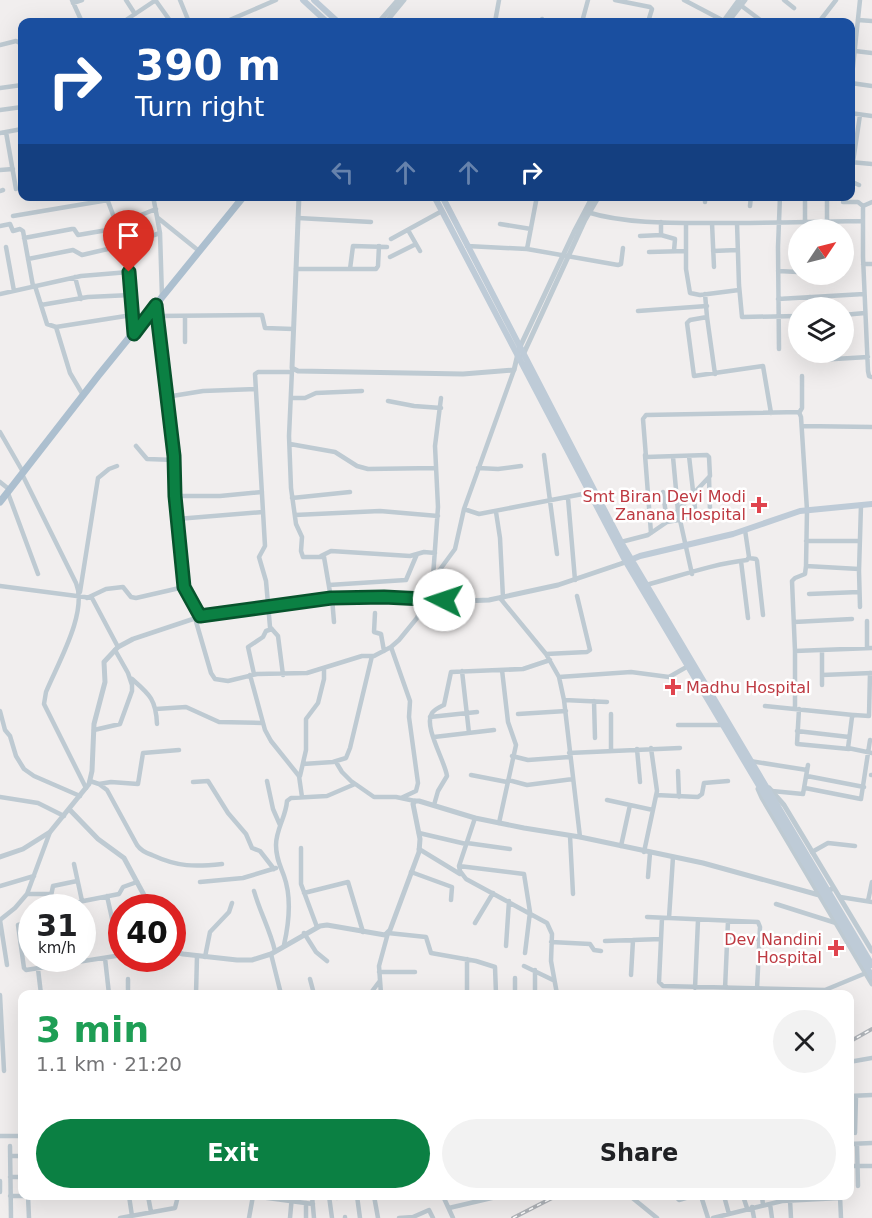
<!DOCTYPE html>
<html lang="en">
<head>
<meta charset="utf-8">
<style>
  :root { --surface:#fff; --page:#f2f2f2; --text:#202124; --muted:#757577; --accent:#0b8043 }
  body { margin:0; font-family:"DejaVu Sans",sans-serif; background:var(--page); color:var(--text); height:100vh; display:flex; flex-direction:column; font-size:22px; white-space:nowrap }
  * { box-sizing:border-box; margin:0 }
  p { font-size:20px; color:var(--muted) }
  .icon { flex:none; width:33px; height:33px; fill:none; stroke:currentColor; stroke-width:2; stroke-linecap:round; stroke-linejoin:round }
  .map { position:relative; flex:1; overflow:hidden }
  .side { position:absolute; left:18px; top:990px; width:836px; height:210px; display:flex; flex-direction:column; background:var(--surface); border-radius:12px; box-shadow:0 6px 24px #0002 }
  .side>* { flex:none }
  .guide { position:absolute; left:18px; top:18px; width:837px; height:183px; border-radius:12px; box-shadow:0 6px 24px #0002; background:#1a4fa0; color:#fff; overflow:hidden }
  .needle { width:39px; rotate:55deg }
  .buttons { position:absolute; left:788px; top:219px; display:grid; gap:12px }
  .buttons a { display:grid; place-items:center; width:66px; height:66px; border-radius:50%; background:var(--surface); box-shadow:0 6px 24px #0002; font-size:30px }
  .speed { position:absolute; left:18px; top:894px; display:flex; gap:12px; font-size:30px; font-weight:700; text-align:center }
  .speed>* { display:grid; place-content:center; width:78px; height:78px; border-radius:50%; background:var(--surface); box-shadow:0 6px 24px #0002; line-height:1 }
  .speed small { font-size:15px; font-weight:400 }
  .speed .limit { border:9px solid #d22; background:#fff; color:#111 }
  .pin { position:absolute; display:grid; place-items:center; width:51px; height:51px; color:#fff; margin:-62px -26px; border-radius:50% 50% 50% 0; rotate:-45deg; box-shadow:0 0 6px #0007 }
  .pin .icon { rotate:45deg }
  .me { position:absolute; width:66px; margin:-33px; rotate:274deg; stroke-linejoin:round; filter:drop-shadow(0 0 4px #0008) }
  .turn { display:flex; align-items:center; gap:21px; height:126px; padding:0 18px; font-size:27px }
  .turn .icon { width:78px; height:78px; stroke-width:2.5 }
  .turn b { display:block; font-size:42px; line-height:51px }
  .lanes { display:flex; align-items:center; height:57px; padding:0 18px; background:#0003; justify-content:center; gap:30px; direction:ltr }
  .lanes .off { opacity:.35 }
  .round { display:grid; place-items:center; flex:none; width:63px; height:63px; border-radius:32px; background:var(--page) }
  .summary { display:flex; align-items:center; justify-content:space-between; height:102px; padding:0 18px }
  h1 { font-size:36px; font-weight:700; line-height:45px; color:#1e9e55 }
  .button { display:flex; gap:12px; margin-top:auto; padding:12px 18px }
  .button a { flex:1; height:69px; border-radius:36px; background:var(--accent); color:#fff; font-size:24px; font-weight:700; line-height:69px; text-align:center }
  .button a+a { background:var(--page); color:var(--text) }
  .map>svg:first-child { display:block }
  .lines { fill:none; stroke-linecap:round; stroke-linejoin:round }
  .minor { stroke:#becad2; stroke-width:4.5 }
  .tertiary { stroke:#becad2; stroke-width:5 }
  .secondary { stroke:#becbd7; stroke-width:6 }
  .primary { stroke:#acbfcf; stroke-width:7 }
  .rail-casing { stroke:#b0b4b9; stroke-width:4 }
  .rail { stroke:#fff; stroke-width:1.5; stroke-dasharray:4.5; stroke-linecap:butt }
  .route-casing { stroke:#07532c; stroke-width:15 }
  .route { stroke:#0b8043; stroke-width:10 }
  .health-dot { fill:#e0444e; stroke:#fff; stroke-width:2 }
  .labels { text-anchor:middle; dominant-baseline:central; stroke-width:5; stroke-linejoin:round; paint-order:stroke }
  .health-label { font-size:16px; fill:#be3a42; stroke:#fff; text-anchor:end }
</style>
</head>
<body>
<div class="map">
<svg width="872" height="1218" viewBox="0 0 872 1218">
  <rect width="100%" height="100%" fill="#f1eeee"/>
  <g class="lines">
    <path class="minor" d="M72 0 82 22
      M126 0 135 14
      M180 0 189 22
      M615 0 650 7 652 9 648 22
      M684 0 724 21
      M784 0 794 8
      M156 1 171 22
      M73 3 82 0
      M739 4 763 22
      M858 20 872 21
      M123 22 156 0
      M225 22 276 0
      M495 22 499 0
      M541 22 542 19
      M582 22 588 0
      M819 22 836 0
      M0 45 16 41 22 44
      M855 51 872 53
      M851 83 872 86
      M0 88 22 85
      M850 95 860 0
      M0 110 22 107
      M850 113 872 116
      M6 132 16 189
      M0 133 22 129
      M850 162 872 164
      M853 162 860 115
      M0 170 13 169
      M850 181 859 185
      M0 191 3 190
      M106 196 127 252 133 331
      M153 196 160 233 162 297
      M802 196 805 200V230
      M705 202V196
      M843 202H858L863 206
      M750 206 751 196
      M863 206V257L868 371 869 376 872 377
      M863 206 872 202
      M587 212C625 224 675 223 715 223 764 223 813 222 862 221
      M13 216 108 200
      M158 218 199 251
      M298 218 371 222
      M661 222V235L675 239 674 251
      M686 223V269L690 293 700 295 739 290
      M712 223 714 267
      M737 223 739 285 742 317 798 316
      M118 224 156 209
      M500 224 531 229
      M0 226 10 224 13 231 20 229 23 231 33 286
      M805 229H827
      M408 230 420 251
      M827 230V196
      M640 236 661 235
      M24 238 72 229H74L78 235 119 228
      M391 239 442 211
      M467 246 527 249 618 265 621 264 623 248
      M6 247 14 291
      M527 249 537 196
      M713 251 737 250
      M649 252 686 251
      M390 257 416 244
      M28 259 73 250 82 255 125 245 160 233
      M863 264H872
      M296 269H376L378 266 379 246
      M350 269 353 246 387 247
      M778 271 798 272
      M75 277 81 299
      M35 286 47 324 56 327 70 373 83 395
      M0 294 81 276 129 272
      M705 294 707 317 690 320 687 323 694 376 763 366 771 413
      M778 299 864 294
      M41 305 88 297 131 295
      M156 305 174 456 175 496 184 587 200 616
      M810 308V297
      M638 311 707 306
      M843 315 865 313
      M157 316 262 315 265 328 293 329
      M185 316V342
      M707 317 715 374
      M56 327 132 315
      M779 349 778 247 780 196
      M818 360 868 357
      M292 370 289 436 291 488 296 524 302 537 301 551 303 557H324L331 598
      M166 397 203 391 256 389
      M291 398H305L316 393 362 391
      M388 401 414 406 441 408
      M799 413 802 408V376
      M802 426 872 427
      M0 432 23 472
      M290 444 335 452 357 466 368 469 436 468
      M136 446 147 459 175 460
      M544 455 557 554
      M645 455 651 533
      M689 456 696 517
      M673 457 678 511 692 574
      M478 468 498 469 521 466
      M22 474 76 583C88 612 58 663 46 692L44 704 86 788
      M0 482 10 490
      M663 492 667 522 707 515 710 510 709 477
      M8 493 38 574
      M175 496H220L262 492
      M292 498 350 492
      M568 498 575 580
      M464 509 479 514 593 492
      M496 512 500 538 503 598
      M295 515 380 511 438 516
      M177 519 263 512
      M806 541H859
      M621 542 648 535 667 522 710 476 709 457 707 455 646 457 643 419 646 415 799 412 801 417 807 510 806 566 805 574 795 578 792 581 795 651V709
      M321 556 331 551 410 556 424 552 435 553
      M749 558 756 559 757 561 763 615
      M741 561 748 618
      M806 566 859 569
      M433 577 438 507 435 446 441 398
      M329 585 406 580 417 554
      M646 585C680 576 712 564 747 560L749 557 745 530
      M0 586 92 598 118 647
      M80 592 98 478 109 469 117 466
      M809 594 859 592
      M87 598 106 589 123 587 131 597 136 598 184 587
      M332 598 334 622
      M500 598 546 654 559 677 564 700 580 837
      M430 599 433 579 455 549 464 509 514 370
      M860 607 859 571 861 505
      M375 613 374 632 381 634 384 651
      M195 618 211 673 215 679 228 681 257 674 307 673 362 656H374L391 647 399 640 417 618 425 598
      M794 622 852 619
      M391 647 410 701 409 717 418 783 416 791 401 798
      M867 648V621
      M795 651 872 648
      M546 654 587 652 590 650 577 596
      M462 671 469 733
      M870 673 869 716 854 715 852 717 848 748 872 753
      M254 674 248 647 263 637 266 631 272 629
      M250 675 265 730 271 741 299 776 302 797
      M283 675 278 636 270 627 266 581 259 557 265 546 255 374 258 372H292
      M822 675 872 673
      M559 677 631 672 669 677 690 665
      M132 679C149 694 156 699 157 724
      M822 685V651
      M564 700 607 702
      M594 701 595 738
      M765 706 853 715
      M156 709 186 707 219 722 262 723
      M799 709 797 744 849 749
      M0 711 5 730 10 736 16 756 24 769 34 776 80 796
      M518 714 566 711
      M611 714V750
      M430 717 477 712
      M678 725H725
      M94 730 120 724 132 691V685L128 673 115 650
      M797 731 849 737
      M434 737 494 730
      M637 749 640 782
      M569 753 680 748
      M512 756 528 760 569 757
      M750 761 807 770
      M336 762 342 772 351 781 374 797H396L415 801
      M303 764 333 762 346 758 350 748 372 656
      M678 771 679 797
      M471 775 507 782
      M871 775H872
      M300 776 306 750V719L318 703 324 679V668
      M807 776 864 787
      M508 780 527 785 573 779
      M90 781 99 784 107 790 137 845C141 851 146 853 152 855 178 867 195 867 222 864
      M267 781 273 809 280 825
      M193 782 208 781 228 813 246 834 252 848 260 851 274 869
      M99 784 111 782 138 784 143 753 179 750
      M805 788 861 799 870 740
      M772 791 803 794 808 765
      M656 795 698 797 702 794 704 783 728 781
      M0 797 38 803 64 816
      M607 800 653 810
      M434 805 438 791 447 776C445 761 423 726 432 713 435 709 440 707 444 705L451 672 523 669 550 660
      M475 818 459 866 460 871 466 879 547 923 552 934 551 961 557 994
      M499 823 516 745 508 722 502 670
      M419 833 466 844
      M570 836 573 894
      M467 843 510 849
      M621 846 630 805
      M301 848V884L317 927
      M419 849 460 874
      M644 852 657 791 651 748
      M812 852 828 843 855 846
      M74 864 82 901
      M459 866 524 874 530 912 525 953
      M411 872 452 887 451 900
      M648 877 650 853
      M200 882 243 878 276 868
      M0 886 34 876
      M254 891C260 912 270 930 275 951
      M304 893 348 882 363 932
      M27 894H50L53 908
      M51 896 53 886 77 881
      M107 896 113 923 115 926 122 925
      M840 897 872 902
      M868 901 872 882
      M776 904 836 923
      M53 907 119 894 123 887 137 882
      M647 917 758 922 760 927 757 989
      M662 918 659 982 663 986 825 990 866 973
      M669 918 673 857
      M0 920 15 908 27 894 50 832
      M0 920 7 965
      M32 921 18 925 24 968 26 970 122 955
      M82 922 91 921
      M475 923 493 893
      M304 933 316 952 327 961
      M728 937 759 939
      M605 941 661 939
      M551 942 590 944 594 950 601 951
      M284 945C289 923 292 898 284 876 280 865 276 858 276 845 276 829 286 817 287 801L291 798 327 796 355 784
      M506 946 509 901
      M271 954 281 994
      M205 957 210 932 229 912 232 903
      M105 958 109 994
      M524 966 553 980
      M38 969 41 994
      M535 970V994
      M379 972H415
      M631 975 633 940
      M515 978V994
      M310 979 314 994
      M695 988 698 920
      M725 989 728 921
      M196 992 231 994
      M128 994V979
      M196 994 197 956
      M370 994 379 982
      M381 994 379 966 388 933 426 937 431 953 476 961 495 967 496 994
      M467 994V959
      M0 995 4 1071
      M849 1062 872 1058
      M849 1096 872 1095
      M855 1133 856 1096
      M0 1136H22
      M849 1144 872 1143
      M857 1144 858 1186
      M10 1146 11 1218
      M10 1156H22
      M849 1166H872
      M10 1177H22
      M0 1181V1192
      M10 1196H33
      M28 1196 29 1218
      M129 1196 132 1216
      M148 1196 151 1212
      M253 1196 313 1204
      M312 1196 314 1218
      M329 1196 332 1218
      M337 1196V1198
      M357 1196 360 1218
      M374 1196 378 1218
      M443 1196 453 1218
      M630 1196 657 1218
      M675 1196 679 1200 692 1196
      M701 1196 708 1218
      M724 1196 729 1214
      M743 1196 747 1208
      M762 1196 763 1205
      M840 1196 841 1218
      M790 1200 791 1218
      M306 1203V1218
      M770 1204 772 1218
      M752 1207 754 1218
      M449 1208 500 1196
      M345 1217V1218
      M120 1218 175 1208 178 1196
      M249 1218 253 1196
      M290 1218 292 1196
      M399 1218 413 1217 429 1210 433 1218
      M713 1218 782 1201 840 1198"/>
    <path class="tertiary" d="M379 22 398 0
      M386 22 404 0
      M723 22 739 0
      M728 22 745 0
      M299 196 292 368 298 371 463 374 514 370 519 349 574 232 593 196
      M523 355 585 220 599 196
      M769 788 784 805 872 951
      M758 789 762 798 872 984
      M69 809 98 839 124 858 151 908
      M0 857 23 849 50 832 89 784 92 771 94 724 105 682 104 662 118 647 133 639 208 614 331 598 384 597 464 601 489 600 558 585 626 562
      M172 949 175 952 183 954 237 960H252L271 954 320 926 327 925 385 935 390 930 419 852 420 839 413 804 415 801H419L475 818 524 828 580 837 703 863 819 895 834 888"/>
    <path class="secondary" d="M303 0 327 22
      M314 0 338 22
      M434 196 626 562 872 976
      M442 196 621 542 872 965
      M628 561 640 556 733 534 800 511 872 504"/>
    <path class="primary" d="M0 502 98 376 244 196"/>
    <defs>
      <path id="rail" d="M849 1042 872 1029
        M513 1218 556 1196"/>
    </defs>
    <use href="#rail" class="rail-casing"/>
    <use href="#rail" class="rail"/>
  </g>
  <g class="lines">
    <defs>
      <path id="route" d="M129 272 134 334 156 305 174 456 175 496 184 587 200 616 331 598 384 597 444 600"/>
    </defs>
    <use href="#route" class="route-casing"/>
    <use href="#route" class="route"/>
  </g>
  <g class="health-dot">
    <path d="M756 496h6v6h6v6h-6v6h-6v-6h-6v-6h6z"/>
    <path d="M670 678h6v6h6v6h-6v6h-6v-6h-6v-6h6z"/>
    <path d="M833 939h6v6h6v6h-6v6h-6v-6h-6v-6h6z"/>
  </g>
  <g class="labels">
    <g class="health-label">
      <text x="746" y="496">Smt Biran Devi Modi<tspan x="746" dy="18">Zanana Hospital</tspan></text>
      <text x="686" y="687" text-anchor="start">Madhu Hospital</text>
      <text x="822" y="939">Dev Nandini<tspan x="822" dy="18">Hospital</tspan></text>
    </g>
  </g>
</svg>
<div class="buttons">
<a><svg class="needle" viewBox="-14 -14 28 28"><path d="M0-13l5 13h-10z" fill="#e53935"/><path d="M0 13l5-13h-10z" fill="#757577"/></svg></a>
<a><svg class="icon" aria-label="layers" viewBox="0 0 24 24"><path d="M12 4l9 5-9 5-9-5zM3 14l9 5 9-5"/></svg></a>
</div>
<div class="speed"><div>31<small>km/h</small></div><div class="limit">40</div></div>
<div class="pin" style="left:129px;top:272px;background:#d93025"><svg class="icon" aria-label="arrive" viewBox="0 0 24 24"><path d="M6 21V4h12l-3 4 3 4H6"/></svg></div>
<svg class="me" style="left:444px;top:600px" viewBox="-20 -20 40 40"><circle r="19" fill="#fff"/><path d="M0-13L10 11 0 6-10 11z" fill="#0b8043"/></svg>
<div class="guide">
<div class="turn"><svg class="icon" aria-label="right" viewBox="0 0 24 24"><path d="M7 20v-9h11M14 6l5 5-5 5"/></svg><div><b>390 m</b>Turn right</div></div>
<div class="lanes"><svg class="icon off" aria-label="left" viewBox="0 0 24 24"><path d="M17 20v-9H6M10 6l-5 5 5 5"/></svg><svg class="icon off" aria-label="ahead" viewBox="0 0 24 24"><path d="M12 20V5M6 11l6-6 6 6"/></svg><svg class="icon off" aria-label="ahead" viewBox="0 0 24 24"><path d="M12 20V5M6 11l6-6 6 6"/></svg><svg class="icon" aria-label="right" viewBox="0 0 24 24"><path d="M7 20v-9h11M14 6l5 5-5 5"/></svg></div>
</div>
<section class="side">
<div class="summary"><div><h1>3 min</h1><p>1.1 km · 21:20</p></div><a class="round"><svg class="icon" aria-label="close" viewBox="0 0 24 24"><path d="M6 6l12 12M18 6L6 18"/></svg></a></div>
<div class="button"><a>Exit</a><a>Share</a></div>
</section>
</div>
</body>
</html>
